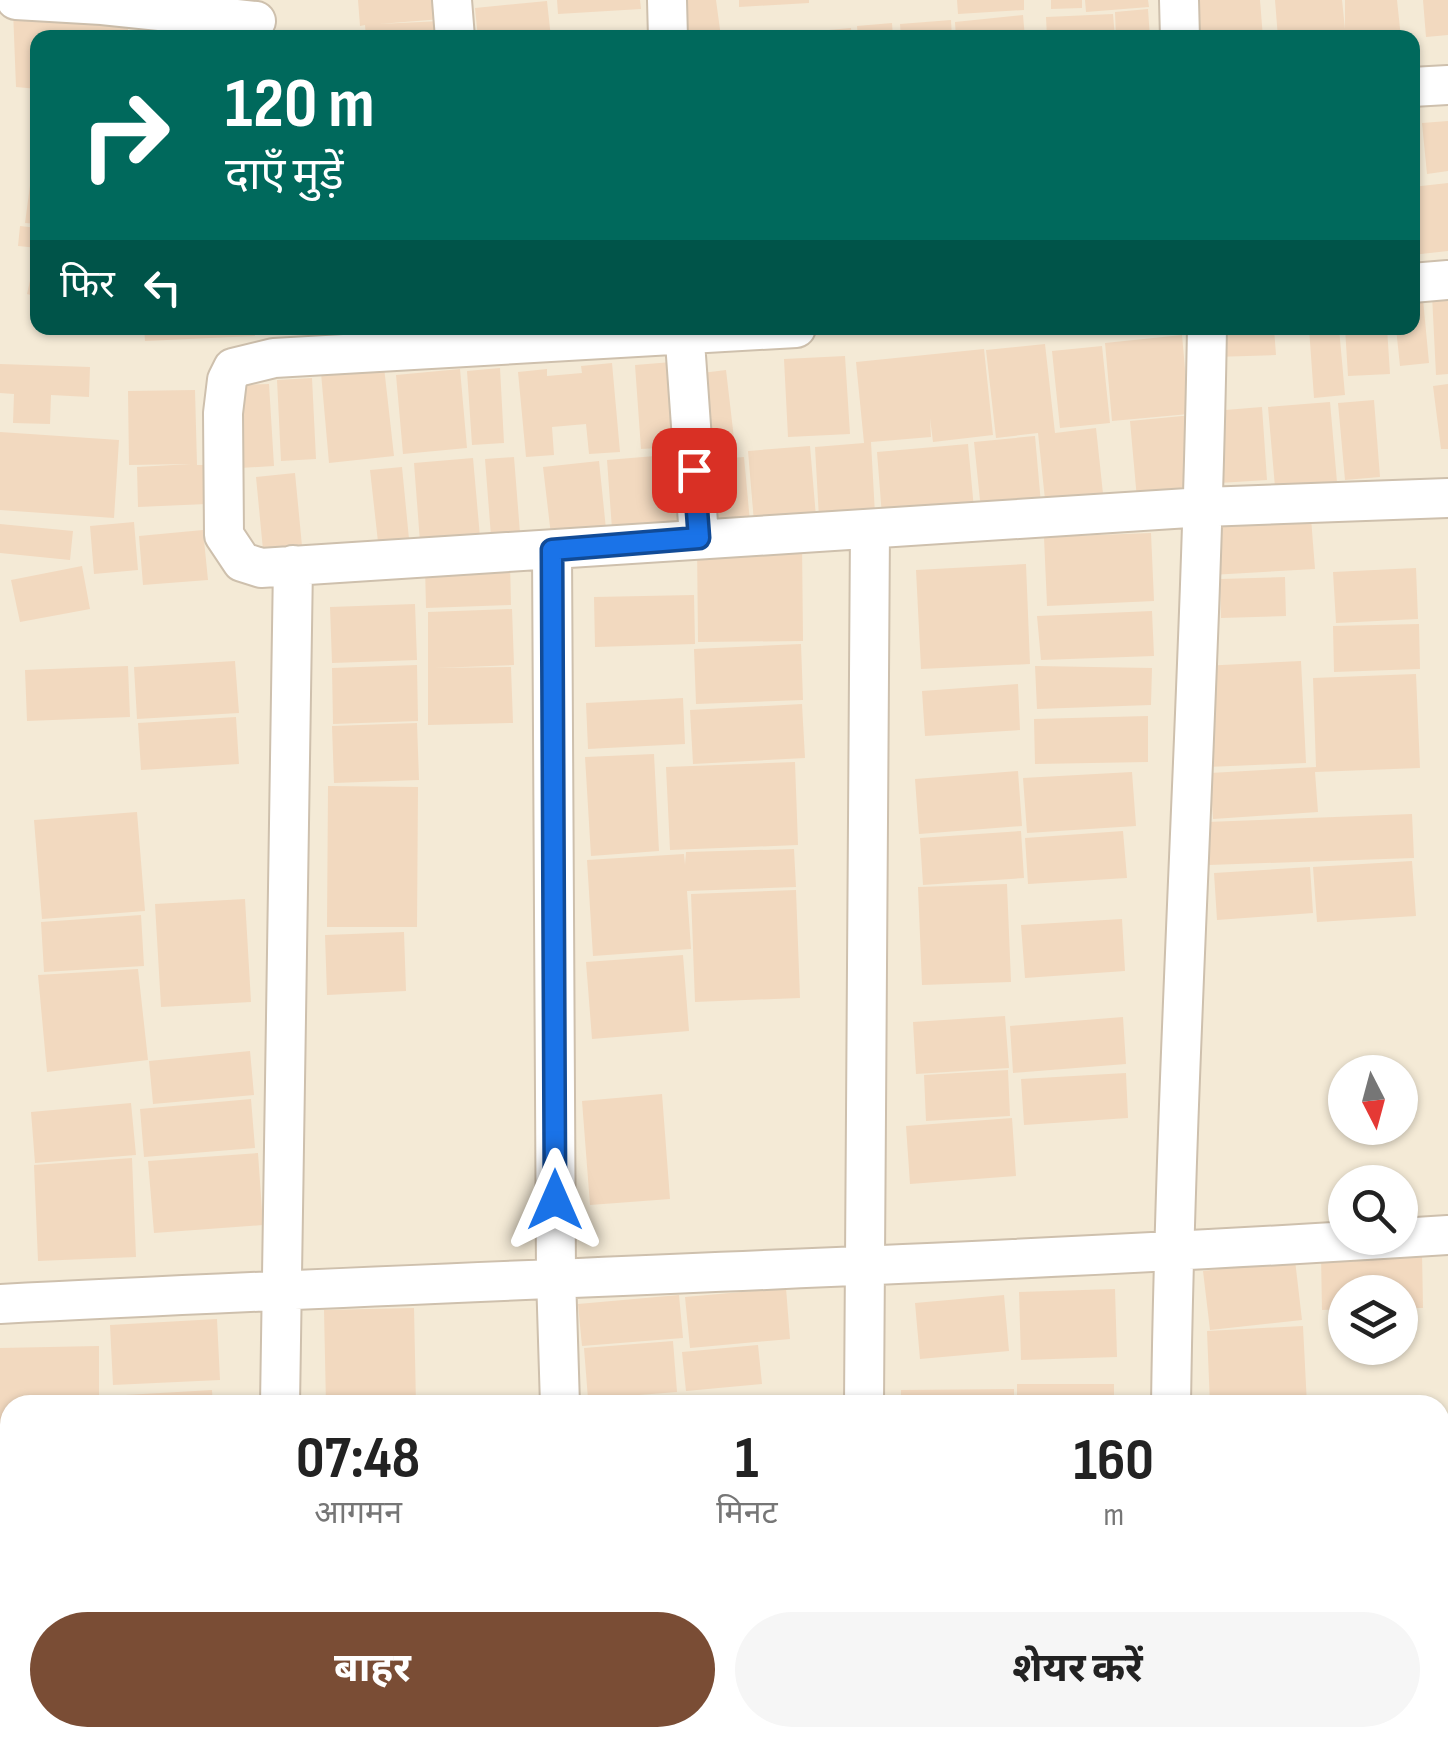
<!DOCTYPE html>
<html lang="hi">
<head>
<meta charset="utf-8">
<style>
  :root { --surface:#fff; --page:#f6f6f6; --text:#222; --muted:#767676; --accent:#7a4d35 }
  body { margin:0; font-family:"Sofia Sans Condensed","Noto Sans Devanagari",sans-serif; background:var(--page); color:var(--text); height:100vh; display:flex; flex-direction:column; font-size:38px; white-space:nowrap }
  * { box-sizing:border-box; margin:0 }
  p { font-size:32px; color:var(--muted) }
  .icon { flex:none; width:55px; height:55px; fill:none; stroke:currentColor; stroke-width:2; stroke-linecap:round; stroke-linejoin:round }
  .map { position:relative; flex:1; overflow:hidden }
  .details { position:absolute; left:0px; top:1395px; width:1450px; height:352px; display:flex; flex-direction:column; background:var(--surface); border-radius:30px 30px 0 0; box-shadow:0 2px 8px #0004 }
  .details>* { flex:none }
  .hud { position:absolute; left:30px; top:30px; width:1390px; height:305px; border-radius:20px; box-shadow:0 2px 8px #0004; background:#00695c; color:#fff; overflow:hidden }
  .needle { width:65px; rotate:174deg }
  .fabs { position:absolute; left:1328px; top:1055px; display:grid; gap:20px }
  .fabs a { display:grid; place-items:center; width:90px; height:90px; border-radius:50%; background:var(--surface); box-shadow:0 2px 8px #0004; font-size:50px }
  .pin { position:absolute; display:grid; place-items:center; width:85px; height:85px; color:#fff; margin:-42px; border-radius:20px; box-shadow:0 5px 15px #0006 }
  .me { position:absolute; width:110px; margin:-55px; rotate:0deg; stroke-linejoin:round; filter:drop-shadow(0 0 8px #0008) }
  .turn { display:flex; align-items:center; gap:35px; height:210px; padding:0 30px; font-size:45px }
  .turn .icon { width:130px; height:130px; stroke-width:2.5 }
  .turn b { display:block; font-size:70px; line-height:85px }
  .then { display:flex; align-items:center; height:95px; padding:0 30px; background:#0003; gap:20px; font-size:38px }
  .eta { display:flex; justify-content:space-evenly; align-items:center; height:170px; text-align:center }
  .eta b { font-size:60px; font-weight:700; line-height:70px }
  .button { display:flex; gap:20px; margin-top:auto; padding:20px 30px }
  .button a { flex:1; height:115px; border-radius:60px; background:var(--accent); color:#fff; font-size:40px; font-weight:700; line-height:115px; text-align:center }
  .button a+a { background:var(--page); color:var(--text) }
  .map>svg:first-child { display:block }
  .residential { fill:#f4ead6; fill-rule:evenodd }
  .building { fill:#f2d9bf }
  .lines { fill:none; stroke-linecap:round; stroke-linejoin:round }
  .street-casing { stroke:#cec0ad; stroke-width:42 }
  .street { stroke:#fff; stroke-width:38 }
  .route-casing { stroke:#114b97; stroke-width:25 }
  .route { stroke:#1a73e8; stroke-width:18 }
</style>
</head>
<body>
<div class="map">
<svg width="1448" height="1747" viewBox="0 0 1448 1747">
  <rect width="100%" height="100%" fill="#fcf7e7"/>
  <path class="residential" d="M0 0H1448V1609L1440 1612V1405H10V1738H1151L1129 1747H0ZM38 38H1412V328H38ZM1345 1072H1400V1128H1345ZM1345 1182H1400V1238H1345ZM1345 1292H1400V1348H1345Z
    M1448 1636V1747H1205L1226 1738H1440V1640Z"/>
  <path class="building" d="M358 0H440L442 19 379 24 441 21 443 38H366L365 25 360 26Z
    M557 0H640L641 9 558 14Z
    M680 0H716L721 37 684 38Z
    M739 0H809V3L739 7Z
    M957 0H1024V10L958 14Z
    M1051 0H1082V8L1051 9Z
    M1085 0H1148L1149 7 1086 12Z
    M1196 0H1260L1263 38H1200Z
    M1275 0H1342L1345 29V0H1397L1401 38H1278Z
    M1423 0H1448V35L1426 37Z
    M547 1 551 38H478L475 8Z
    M1148 9 1150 38H1116L1115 12Z
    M13 10 128 22V38H38V89L16 87Z
    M1113 14 1115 38H1047L1046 17Z
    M1023 15 1025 38H956L955 22Z
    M951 20 952 38H901L900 24Z
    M892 23 893 38H858L857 26Z
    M851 28 852 38H797L796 33Z
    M212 31V38H145V34Z
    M1448 121V171L1427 174 1422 123Z
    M31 178 38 179V224L25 223Z
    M1448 183V251L1412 255V187Z
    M20 226 38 228V248L18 246Z
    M32 272 38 273V297L27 294Z
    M1448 294V374L1436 375 1432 295Z
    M1423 299 1429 363 1400 366 1396 328H1412V300Z
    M144 328H254L255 336 145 341Z
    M1212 328H1274L1276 355 1214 357Z
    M1309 328H1339L1345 395 1314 398Z
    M1345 328H1387L1390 374 1348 376Z
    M1182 335 1189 414 1112 421 1105 343Z
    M1045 344 1055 433 1096 428 1104 503 1046 509 1038 433 996 438 986 350Z
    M1102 346 1110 423 1060 428 1052 351Z
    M984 349 993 435 933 442 930 418 931 437 871 442 875 514 819 518 815 447 864 443 856 362Z
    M845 356 850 434 788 437 784 359Z
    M672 362 677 447 641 449 635 365Z
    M612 363 620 452 589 454 586 424 552 427 554 455 526 457 518 372 547 369V376L582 373 581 366Z
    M0 364 90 367 89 397 51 395 50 424 13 423 14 394 0 393Z
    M384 367 394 456 329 463 321 373Z
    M500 368 504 443 472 445 467 371Z
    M460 369 467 448 403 454 396 375Z
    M726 370 735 447 703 451 694 374Z
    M312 378 316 459 281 461 277 380Z
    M269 384 274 466 240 468 236 385Z
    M1448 384V449H1441L1433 386Z
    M195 390 197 465H205L207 504 138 507 137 467 191 464 129 465 128 391Z
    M1374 400 1380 477 1345 480 1338 403Z
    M1330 402 1337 482 1275 487 1268 407Z
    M1262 407 1267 480 1219 483 1213 411Z
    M1193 415 1200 492 1137 499 1130 421Z
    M0 432 119 440 114 518 0 510Z
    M1035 436 1041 504 981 510 974 442Z
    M968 444 974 509 882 516 877 452Z
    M810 446 816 517 754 522 748 451Z
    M679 454 685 524 612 529 607 460Z
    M514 457 520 533 491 536 485 459Z
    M744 457 750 522 709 525 702 460Z
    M473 458 480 537 420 542 414 463Z
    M599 461 606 529 551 535 543 467Z
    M402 467 409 539 378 542 370 470Z
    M295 473 302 546 263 550 256 477Z
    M1311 518 1315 569 1211 575 1208 524Z
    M134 522 138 570 94 574 90 526Z
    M0 524 73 531 70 560 0 553Z
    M203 530 208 580 143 585 139 536Z
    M1151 533 1154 601 1047 606 1044 537Z
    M697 542H802L803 641 698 642Z
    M510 563 511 605 426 608 425 566Z
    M1026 564 1030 664 921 669 916 570Z
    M82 566 90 609 20 622 11 580Z
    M1416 568 1418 619 1336 623 1333 572Z
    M1285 577 1286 616 1221 618 1220 579Z
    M694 595 695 644 595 647 594 597Z
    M415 604 417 660 332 663 330 607Z
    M512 609 514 665 435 668 511 667 513 723 428 725V612Z
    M1152 611 1154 656 1041 660 1037 616Z
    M1419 624 1420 669 1334 672 1333 626Z
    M801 644 803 700 696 704 694 649Z
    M235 661 239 713 137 719 134 667Z
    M1301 661 1306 763 1207 767 1202 666Z
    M417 665 418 721 333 724 332 668Z
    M128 666 130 717 27 721 25 670Z
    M1035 666 1152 668 1151 705 1037 709Z
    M1416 674 1420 768 1315 772 1318 812 1213 819 1210 773 1316 767 1313 678Z
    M1018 684 1020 730 925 736 922 691Z
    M683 698 685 744 588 749 586 703Z
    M802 704 805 758 693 764 690 710Z
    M1148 716V762L1035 764 1034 719Z
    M236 717 239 764 141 770 138 723Z
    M417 723 419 780 334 783 332 726Z
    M654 754 659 851 591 856 585 757Z
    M795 762 798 845 670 850 666 767Z
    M1018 771 1022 826 919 834 915 779Z
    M1132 772 1136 826 1027 833 1023 778Z
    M328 786 418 787 417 927H327Z
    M137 812 145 911 42 919 34 820Z
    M1412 814 1414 858 1209 865 1207 822Z
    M1021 831 1024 878 923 885 920 838Z
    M1123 831 1127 878 1028 884 1025 838Z
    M794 849 796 887 687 891 691 949 593 956 587 860 684 854 685 865 686 852Z
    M1412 861 1416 916 1317 922 1313 867Z
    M1310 867 1313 913 1217 920 1214 873Z
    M1007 884 1011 982 922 985 918 887Z
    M796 890 800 998 695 1002 691 894Z
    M245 899 251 1002 161 1007 155 904Z
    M141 915 144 966 44 972 41 922Z
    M1122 919 1125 971 1025 978 1021 925Z
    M404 932 406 991 327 995 325 935Z
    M683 955 689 1031 592 1039 586 962Z
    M138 969 148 1060 47 1072 38 975Z
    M1005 1016 1009 1068 916 1074 913 1022Z
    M1123 1017 1126 1064 1013 1073 1010 1026Z
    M250 1051 254 1095 153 1104 149 1061Z
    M1008 1070 1010 1116 926 1121 924 1075Z
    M1126 1073 1128 1118 1024 1125 1021 1079Z
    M662 1094 670 1199 590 1205 582 1101Z
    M251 1099 255 1148 144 1157 140 1109Z
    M131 1103 136 1155 35 1163 31 1112Z
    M1012 1118 1016 1176 910 1184 906 1126Z
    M258 1153 263 1225 154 1233 148 1161Z
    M132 1158 136 1257 38 1261 34 1165Z
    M1422 1252 1423 1308H1400V1292H1345V1309L1322 1310 1321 1255Z
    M1295 1260 1302 1320 1210 1330 1203 1271Z
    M786 1288 790 1339 690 1348 685 1297Z
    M1115 1289 1117 1357 1021 1360 1019 1292Z
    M679 1295 683 1338 582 1346 578 1304Z
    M1004 1295 1009 1351 920 1359 915 1303Z
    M414 1308 416 1405H326L324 1310Z
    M217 1319 220 1380 113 1385 110 1325Z
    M1303 1326 1307 1405H1210L1207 1331Z
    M673 1341 677 1392 588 1399 584 1348Z
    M758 1345 762 1384 686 1391 682 1352Z
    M99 1346V1405H10V1428H0V1348Z
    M1017 1384H1114V1405H1017Z
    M1014 1389V1405H901V1390Z
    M212 1390 213 1405H109L108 1396Z
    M10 1584V1628H2L1 1585Z
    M0 1634H10V1681H0Z
    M0 1688H10V1731L0 1732Z
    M115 1738H207V1747H115Z
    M329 1738H403V1747H330Z
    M410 1738H498V1747H410Z
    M587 1738H685V1747H587Z
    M906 1738H1008V1747H906Z
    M1016 1738H1144V1747H1016Z
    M690 1740H787V1747H690Z"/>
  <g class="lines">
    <defs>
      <path id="street" d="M16 0 102 5 256 21
        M452 0 455 38
        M667 0 668 38
        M1179 0 1180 38
        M1412 87 1448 85
        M1412 283 1448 280
        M684 328 699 537
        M796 328 274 358 233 368 227 380 223 413 224 535 242 562 261 568 1204 507 1448 498
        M552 551 556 1276 560 1405
        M0 1304C483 1279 966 1266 1448 1235
        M280 1405 293 565
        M864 1405 870 529
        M1171 1405C1176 1046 1201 687 1207 328
        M278 1738V1747
        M557 1747V1738
        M862 1747V1738"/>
    </defs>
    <use href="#street" class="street-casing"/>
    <use href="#street" class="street"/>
  </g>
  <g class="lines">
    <defs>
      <path id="route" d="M555 1200 552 550 699 538 694 470"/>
    </defs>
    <use href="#route" class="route-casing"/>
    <use href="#route" class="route"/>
  </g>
</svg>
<div class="fabs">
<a><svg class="needle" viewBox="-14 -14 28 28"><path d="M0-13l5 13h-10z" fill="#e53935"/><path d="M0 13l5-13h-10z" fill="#767676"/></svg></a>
<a><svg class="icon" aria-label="search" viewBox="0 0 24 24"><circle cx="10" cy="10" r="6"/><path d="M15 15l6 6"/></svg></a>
<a><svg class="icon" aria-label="layers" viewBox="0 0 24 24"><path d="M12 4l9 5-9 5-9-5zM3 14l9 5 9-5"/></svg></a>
</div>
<div class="pin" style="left:694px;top:470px;background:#d93025"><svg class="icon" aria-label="arrive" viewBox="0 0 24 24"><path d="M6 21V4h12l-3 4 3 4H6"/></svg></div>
<svg class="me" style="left:555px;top:1200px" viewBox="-20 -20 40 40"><path d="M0-17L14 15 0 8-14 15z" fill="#1a73e8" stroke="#fff" stroke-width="4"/></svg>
<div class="hud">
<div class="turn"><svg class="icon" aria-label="right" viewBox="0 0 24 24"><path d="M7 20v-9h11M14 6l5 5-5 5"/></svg><div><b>120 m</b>दाएँ मुड़ें</div></div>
<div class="then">फिर<svg class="icon" aria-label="left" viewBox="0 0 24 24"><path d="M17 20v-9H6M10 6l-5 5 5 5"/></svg></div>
</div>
<section class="details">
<div class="eta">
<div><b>07:48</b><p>आगमन</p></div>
<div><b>1</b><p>मिनट</p></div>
<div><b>160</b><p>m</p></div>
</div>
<div class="button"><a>बाहर</a><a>शेयर करें</a></div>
</section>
</div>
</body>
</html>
